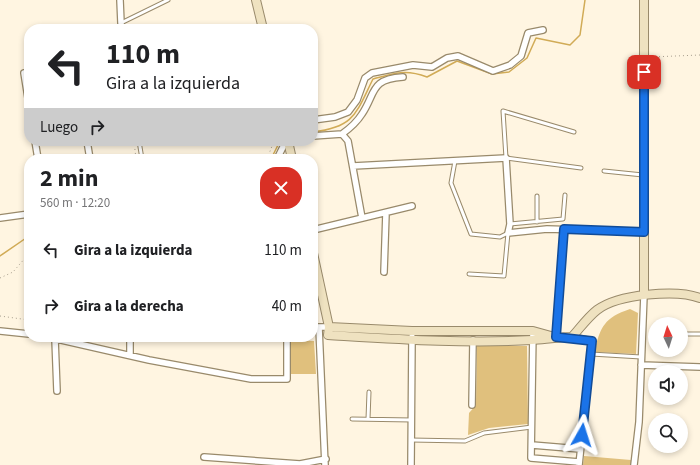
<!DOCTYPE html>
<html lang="es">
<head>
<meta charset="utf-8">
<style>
  :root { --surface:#fff; --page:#f6f6f6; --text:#202124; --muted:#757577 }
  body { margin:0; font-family:"Source Sans 3",sans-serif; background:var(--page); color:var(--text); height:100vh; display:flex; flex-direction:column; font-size:15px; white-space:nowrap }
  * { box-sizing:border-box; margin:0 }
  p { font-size:13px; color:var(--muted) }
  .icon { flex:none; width:22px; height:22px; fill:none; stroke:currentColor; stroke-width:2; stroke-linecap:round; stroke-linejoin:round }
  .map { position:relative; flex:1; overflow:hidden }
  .details { position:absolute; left:24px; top:154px; width:294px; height:188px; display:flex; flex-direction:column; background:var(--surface); border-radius:16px; box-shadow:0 2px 6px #0003 }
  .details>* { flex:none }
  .hud { position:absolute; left:24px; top:24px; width:294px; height:122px; border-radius:16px; box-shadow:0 2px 6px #0003; background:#fff; color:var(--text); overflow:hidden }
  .needle { width:26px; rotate:356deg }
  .buttons { position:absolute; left:648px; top:317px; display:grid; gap:8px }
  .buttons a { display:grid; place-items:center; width:40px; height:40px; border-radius:50%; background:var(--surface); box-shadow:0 2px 6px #0003; font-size:20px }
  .pin { position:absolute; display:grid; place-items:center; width:34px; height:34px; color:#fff; margin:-17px; border-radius:8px; box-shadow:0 2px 6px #0006 }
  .me { position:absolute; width:44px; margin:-22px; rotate:6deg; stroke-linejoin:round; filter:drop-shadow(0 0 3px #0008) }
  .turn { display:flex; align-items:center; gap:14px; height:84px; padding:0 16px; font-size:18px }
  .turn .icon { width:52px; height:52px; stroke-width:2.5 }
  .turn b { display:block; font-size:28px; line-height:34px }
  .then { display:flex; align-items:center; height:38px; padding:0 16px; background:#0003; gap:8px; font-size:15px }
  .round { display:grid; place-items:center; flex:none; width:42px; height:42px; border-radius:16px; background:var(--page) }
  .headline { display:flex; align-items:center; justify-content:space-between; height:68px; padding:0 16px }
  h1 { font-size:24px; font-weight:700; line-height:30px }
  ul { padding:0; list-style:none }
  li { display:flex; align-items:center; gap:12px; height:56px; padding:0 16px }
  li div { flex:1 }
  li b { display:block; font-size:15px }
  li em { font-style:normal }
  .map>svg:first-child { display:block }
  .green { fill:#e0c07d }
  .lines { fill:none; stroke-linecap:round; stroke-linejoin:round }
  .stream { stroke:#d1ab56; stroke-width:1.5 }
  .lane-casing { stroke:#998a6b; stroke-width:5 }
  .street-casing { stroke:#998a6b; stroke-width:8 }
  .secondary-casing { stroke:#998a6b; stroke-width:10 }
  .path { stroke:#a79e8d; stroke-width:1; stroke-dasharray:1 3; stroke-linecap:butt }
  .lane { stroke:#fff; stroke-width:3 }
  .street { stroke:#fff; stroke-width:5.5 }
  .secondary { stroke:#efe2c0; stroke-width:8 }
  .route-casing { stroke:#114b97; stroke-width:10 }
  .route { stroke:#1a73e8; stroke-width:7 }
</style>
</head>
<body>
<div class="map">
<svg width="700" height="465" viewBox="0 0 700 465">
  <rect width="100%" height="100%" fill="#fff5e1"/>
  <path class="green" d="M630 309 638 313 636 354 594 352C601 326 604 318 630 309Z
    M290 340 314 341 316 374H291Z
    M477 345 527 346 528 424 489 428 468 435 469 413 476 405Z
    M584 456 631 460V465H583Z"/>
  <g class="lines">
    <path class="stream" d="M313 132C355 127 356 113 373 79 394 73 406 69 427 77L457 61 492 74 509 72 527 58 536 38 570 45 580 35 585 0
      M271 159 280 141
      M0 256 29 236"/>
    <defs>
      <path id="lane" d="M122 29 121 23 168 0
        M574 132 503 111 506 158 581 168
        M139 141 142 159
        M455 161 451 183 471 234 500 237 508 233 504 276 469 274
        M604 171 643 175
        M537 196V222
        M510 224 563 219 565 195
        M681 334H700
        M591 354 641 357
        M352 419 412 420
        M368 419 369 392
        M411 440 465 441 484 433 532 427"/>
      <path id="street" d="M120 0 121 23
        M24 73 29 104
        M313 120 335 117 348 112 357 100 365 78 372 73 413 65 432 67 447 58 458 56 493 71 510 65 521 56 528 33 543 30
        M342 134C349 129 357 122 362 114 376 93 370 79 403 77
        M313 136 342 134 348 141 362 218
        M35 141 38 159
        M87 141 90 159
        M277 159 286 141
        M353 166 506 158 510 224 508 233 547 229 645 232
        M0 218 29 214
        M313 230 412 206
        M384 272 386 213
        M313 327H329
        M319 328 325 465
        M0 331 29 334
        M533 331 531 458 579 462
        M48 337 149 360 251 379H287V337
        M556 337 564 229
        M572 337 592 341 579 465
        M55 339 57 391
        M130 355V337
        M641 365 700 367
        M472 405 473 340
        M532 445 580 449
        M204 457 300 464 326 459
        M411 465 412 337
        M634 465 639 422 644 295"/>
      <path id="secondary" d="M256 0 263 29
        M288 141 292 159
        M313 253 329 327 328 335C395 339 466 344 532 340 546 339 558 337 572 337 580 328 588 317 597 310 618 294 677 289 700 298
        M644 295V0
        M329 327 412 331H533L551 336"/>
    </defs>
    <use href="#lane" class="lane-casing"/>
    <use href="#street" class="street-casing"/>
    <use href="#secondary" class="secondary-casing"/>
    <path class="path" d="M651 57 700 55
      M134 141 136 159
      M267 159 274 141
      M0 278 13 272 26 257 29 256
      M0 316 29 320"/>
    <use href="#lane" class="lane"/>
    <use href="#street" class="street"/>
    <use href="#secondary" class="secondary"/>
  </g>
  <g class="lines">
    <defs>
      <path id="route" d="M582 435 592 341 556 337 564 229 644 232V72"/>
    </defs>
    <use href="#route" class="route-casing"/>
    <use href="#route" class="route"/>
  </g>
</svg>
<div class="buttons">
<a><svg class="needle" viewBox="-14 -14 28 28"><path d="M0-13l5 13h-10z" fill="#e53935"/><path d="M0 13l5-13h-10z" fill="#757577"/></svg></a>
<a><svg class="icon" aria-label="sound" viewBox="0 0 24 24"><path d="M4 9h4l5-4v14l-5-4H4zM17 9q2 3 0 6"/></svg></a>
<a><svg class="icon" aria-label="search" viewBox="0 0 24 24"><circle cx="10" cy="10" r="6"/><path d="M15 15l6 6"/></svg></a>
</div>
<div class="pin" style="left:644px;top:72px;background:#d93025"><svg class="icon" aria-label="arrive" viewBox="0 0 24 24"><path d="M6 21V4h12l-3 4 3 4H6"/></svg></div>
<svg class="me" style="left:582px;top:435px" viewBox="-20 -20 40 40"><path d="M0-17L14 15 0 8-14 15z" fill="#1a73e8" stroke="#fff" stroke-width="4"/></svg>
<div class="hud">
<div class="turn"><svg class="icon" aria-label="left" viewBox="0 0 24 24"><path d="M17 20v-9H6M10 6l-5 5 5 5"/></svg><div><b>110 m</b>Gira a la izquierda</div></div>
<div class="then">Luego<svg class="icon" aria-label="right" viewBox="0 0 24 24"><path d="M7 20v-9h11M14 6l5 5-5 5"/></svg></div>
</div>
<section class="details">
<div class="headline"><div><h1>2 min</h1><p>560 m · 12:20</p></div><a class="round" style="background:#d93025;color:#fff"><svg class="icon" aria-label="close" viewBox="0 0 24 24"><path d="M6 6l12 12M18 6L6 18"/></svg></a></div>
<ul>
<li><svg class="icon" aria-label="left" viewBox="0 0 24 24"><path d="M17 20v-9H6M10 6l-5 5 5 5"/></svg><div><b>Gira a la izquierda</b></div><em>110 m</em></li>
<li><svg class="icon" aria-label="right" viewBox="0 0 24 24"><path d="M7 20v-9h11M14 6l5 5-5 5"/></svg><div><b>Gira a la derecha</b></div><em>40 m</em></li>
</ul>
</section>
</div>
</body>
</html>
